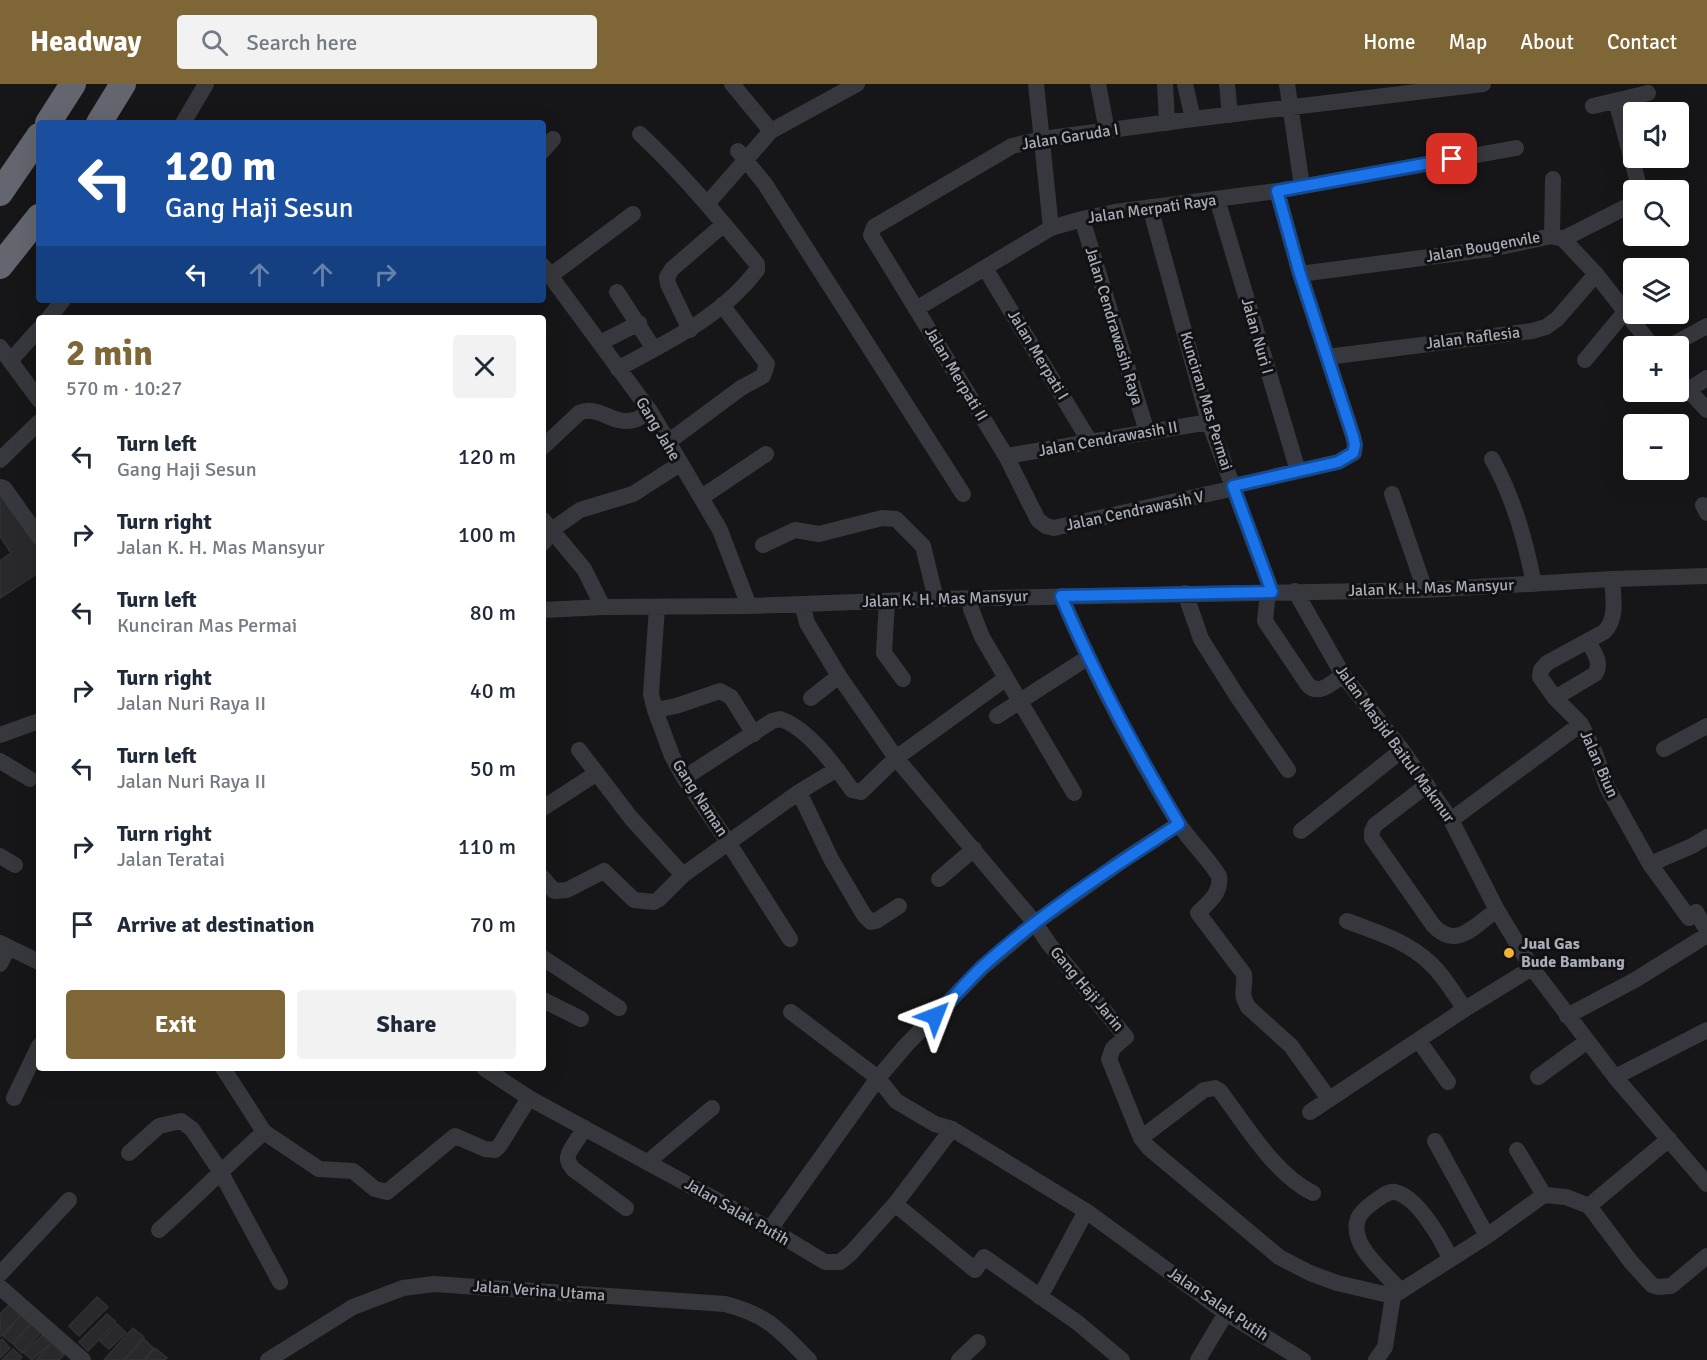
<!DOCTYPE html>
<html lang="en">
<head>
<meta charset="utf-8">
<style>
  :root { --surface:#fff; --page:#f2f2f3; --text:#1f2937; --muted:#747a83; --accent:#7e6636 }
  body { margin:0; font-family:Signika,sans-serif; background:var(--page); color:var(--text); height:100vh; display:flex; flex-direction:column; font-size:22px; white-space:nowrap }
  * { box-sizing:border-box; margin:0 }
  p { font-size:20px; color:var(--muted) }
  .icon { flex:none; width:33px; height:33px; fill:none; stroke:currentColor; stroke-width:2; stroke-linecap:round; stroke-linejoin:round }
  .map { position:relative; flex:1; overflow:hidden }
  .side { position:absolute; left:36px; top:231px; width:510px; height:756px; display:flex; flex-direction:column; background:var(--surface); border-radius:6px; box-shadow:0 6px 24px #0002 }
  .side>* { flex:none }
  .hud { position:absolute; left:36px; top:36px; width:510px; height:183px; border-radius:6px; box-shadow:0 6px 24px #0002; background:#1a4fa0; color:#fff; overflow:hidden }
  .controls { position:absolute; left:1623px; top:18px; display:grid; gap:12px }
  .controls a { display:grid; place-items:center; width:66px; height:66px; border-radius:6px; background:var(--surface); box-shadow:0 6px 24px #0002; font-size:30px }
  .pin { position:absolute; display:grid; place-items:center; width:51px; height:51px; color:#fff; margin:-26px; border-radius:12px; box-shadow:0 3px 9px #0006 }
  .me { position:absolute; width:66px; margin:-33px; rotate:45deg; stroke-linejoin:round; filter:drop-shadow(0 0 4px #0008) }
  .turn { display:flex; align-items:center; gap:21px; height:126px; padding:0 30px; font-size:27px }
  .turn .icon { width:78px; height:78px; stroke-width:2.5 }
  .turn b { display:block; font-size:42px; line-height:51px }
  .lanes { display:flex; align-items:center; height:57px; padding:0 30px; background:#0003; justify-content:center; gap:30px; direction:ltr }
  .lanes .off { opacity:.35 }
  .round { display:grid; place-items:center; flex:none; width:63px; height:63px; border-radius:6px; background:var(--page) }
  .head { display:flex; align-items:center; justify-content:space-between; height:102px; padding:0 30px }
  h1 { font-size:36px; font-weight:700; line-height:45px; color:var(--accent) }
  .button { display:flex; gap:12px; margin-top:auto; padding:12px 30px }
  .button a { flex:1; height:69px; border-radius:6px; background:var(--accent); color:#fff; font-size:24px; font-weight:700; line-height:69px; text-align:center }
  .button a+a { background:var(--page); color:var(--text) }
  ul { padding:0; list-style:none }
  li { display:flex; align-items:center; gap:18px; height:78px; padding:0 30px }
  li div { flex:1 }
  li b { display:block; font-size:22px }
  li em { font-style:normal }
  header { display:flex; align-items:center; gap:36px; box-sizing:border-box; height:84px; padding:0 30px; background:var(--accent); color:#fff }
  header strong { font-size:28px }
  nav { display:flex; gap:33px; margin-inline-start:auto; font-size:21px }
  .search { width:420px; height:54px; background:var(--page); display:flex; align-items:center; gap:15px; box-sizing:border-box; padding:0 21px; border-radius:6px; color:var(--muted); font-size:22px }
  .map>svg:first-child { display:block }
  .building { fill:#29292c; stroke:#303034; stroke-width:1.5 }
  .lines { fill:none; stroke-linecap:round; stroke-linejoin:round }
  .minor { stroke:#37383d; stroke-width:16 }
  .highway { stroke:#63666e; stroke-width:26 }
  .route-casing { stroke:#114b97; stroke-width:15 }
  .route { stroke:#1a73e8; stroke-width:10 }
  .poi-dot { fill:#f2b134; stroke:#111113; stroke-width:2 }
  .labels { text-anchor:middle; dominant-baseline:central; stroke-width:6; stroke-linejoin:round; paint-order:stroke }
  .street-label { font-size:16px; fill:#a8adb8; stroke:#111113 }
  .poi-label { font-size:16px; font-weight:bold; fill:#a8adb8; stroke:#111113; text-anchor:start }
</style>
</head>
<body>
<header>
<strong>Headway</strong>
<div class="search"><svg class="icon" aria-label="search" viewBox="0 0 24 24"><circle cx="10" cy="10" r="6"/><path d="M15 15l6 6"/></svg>Search here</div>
<nav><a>Home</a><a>Map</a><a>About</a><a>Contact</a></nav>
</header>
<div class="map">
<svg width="1707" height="1276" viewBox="0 0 1707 1276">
  <rect width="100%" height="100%" fill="#161618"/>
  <path class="building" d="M5 411 39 463V488L0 514V477L11 469 0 452V414Z
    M97 1213 108 1223 79 1252 69 1242Z
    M11 1219 22 1230 1 1252 0 1230Z
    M22 1230 31 1239 13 1260 3 1252Z
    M107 1230 116 1238 88 1267 79 1258Z
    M31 1240 41 1248 22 1269 13 1260Z
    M117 1240 126 1249 109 1265 100 1257Z
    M133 1244 144 1253 123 1276H104Z
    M42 1251 51 1259 32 1276 24 1269Z
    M2 1255 10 1264 0 1274V1257Z
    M144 1255 153 1264 143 1276H125Z
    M52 1259 64 1271 59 1276H36Z
    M155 1264 167 1274 164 1276H145Z
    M13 1265 22 1273 19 1276H2Z"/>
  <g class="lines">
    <path class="minor" d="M732 0 771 47 857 0
      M1036 0 1051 144
      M1098 0 1107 47
      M1165 0 1167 39
      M1185 0 1193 35
      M1227 0 1230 31
      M1287 0 1302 102
      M1616 17 1640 106
      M1593 22 1648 9
      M183 39 206 0
      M543 67 553 55
      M738 67 765 100 963 410
      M1277 107 1300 190 1353 352 1355 361 1354 369 1338 378 1233 402 1226 406 1054 444 1046 442 1038 436 1006 372 871 151 874 143 1012 62 1042 55 1193 35 1483 0
      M1217 115 1298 387
      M707 120 771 47
      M1150 123 1209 338 1272 508
      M1082 135 1147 348
      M1552 152 1553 95
      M1563 155 1634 119
      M543 182 650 327 720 446 749 522
      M985 184 1090 358
      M1300 190 1490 165 1552 152 1563 155 1596 190 1652 262
      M550 192 633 130
      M617 208 654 265
      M916 225 1051 144 1082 135 1115 128 1277 107 1516 64
      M49 234 63 216
      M690 246 668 200 667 193 672 185 724 140
      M600 259 639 239
      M1670 262 1707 242
      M0 263 39 316
      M1327 273 1532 247 1546 243 1557 235 1596 190
      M1585 276 1624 229
      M10 277 39 245
      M618 285C668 257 722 233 757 186V180C720 135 683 90 640 50
      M1678 295 1707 326
      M1688 306 1707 294
      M668 358 741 304 763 292 767 280 722 221
      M543 363 579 329C598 320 613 342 634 336 639 335 645 330 650 327
      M1006 372 1209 338
      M1492 375C1514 415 1525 455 1534 500
      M0 376 39 338
      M0 403 4 404 39 453
      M1392 410 1425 506
      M702 413 766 370
      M1703 421 1707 429
      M543 436 584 485 603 523
      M543 459 553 445 580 426 633 410 680 380
      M763 461 795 446 819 450 882 434 896 435 923 462 936 515
      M1612 495C1613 512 1618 535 1604 548L1547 579 1541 586 1540 593 1555 614 1581 640 1595 669 1607 703 1650 780 1689 834 1696 828 1707 846
      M1295 507 1343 591 1402 666 1451 736 1497 826 1532 884 1615 993 1707 1100
      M1268 508 1265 537 1308 601C1319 612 1332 599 1343 591
      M1185 509 1201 555 1237 612 1288 686
      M1061 512C1094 590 1133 665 1177 737 1189 757 1207 772 1219 792 1222 808 1209 818 1198 829L1244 890C1246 906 1239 907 1248 923L1291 962 1329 1015
      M969 514 971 525 982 553 1074 709
      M887 517 884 569 903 595
      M802 520 807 539 839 592 896 674 1035 839 1049 860 1126 953 1113 964 1109 975 1141 1054 1149 1064 1279 1173 1310 1189 1337 1199 1393 1212
      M657 523 651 610 655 626 672 672 684 694 728 758 790 855
      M543 526 603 523 749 522 936 515 1425 506 1612 495 1707 492
      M811 614 839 592
      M1555 614 1595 590C1603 579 1593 567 1588 557
      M655 626 676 622 720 607 731 613 754 650
      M997 632 1087 574
      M0 651 39 637
      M1664 665 1707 642
      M579 666 631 734 683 791
      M0 677 30 695
      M837 685 799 708 831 775 864 831 871 838 876 837 899 822
      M684 694 772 637 780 635C808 644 835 682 852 706L861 708 896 674 1005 595
      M1427 701 1375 741 1372 747V754L1433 841C1456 867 1475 841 1497 826
      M543 724 597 689
      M1451 736 1581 640
      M1301 747 1402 666
      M0 772 15 781
      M1650 780 1692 762 1707 753
      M543 794 554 807 567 806 604 787 634 816 654 818 659 815 683 791 799 708
      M939 795 974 765
      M1347 837C1376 848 1408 857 1431 880 1444 892 1454 910 1465 925
      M0 859 39 878
      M543 874 619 924
      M0 880 8 864
      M543 916 581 935
      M791 928 878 994 896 1017 935 1040 952 1045 1086 1127 1226 1229 1303 1276
      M1567 932 1635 896 1707 851
      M1419 957 1448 998
      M223 984 264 1048 319 1085 353 1087 375 1105 387 1108 455 1052 485 1065 495 1066 500 1061 529 1014
      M484 984 529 1014 770 1145 825 1178H840L851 1169 895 1120 952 1045
      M1538 993 1586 958
      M1615 993 1707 946
      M14 1014 39 962
      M1310 1028 1465 925 1532 884
      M585 1044C581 1051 566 1069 568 1076 568 1079 572 1083 573 1085L626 1124
      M1141 1054 1204 1006 1215 1004 1220 1007C1245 1040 1275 1091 1313 1109
      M1435 1057 1487 1152
      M1517 1066 1544 1111
      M129 1069 159 1042 181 1037 192 1045 220 1087 280 1198
      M649 1077 712 1024
      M895 1120 975 1186 984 1173 1078 1239 1122 1276
      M1589 1122 1631 1178 1652 1201 1658 1203 1671 1202 1707 1172
      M770 1145 878 994 907 960 982 884 1035 839 1122 777 1179 740
      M159 1146C195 1114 228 1080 264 1048
      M0 1190 69 1116
      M0 1203 83 1276
      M1400 1206C1389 1194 1364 1171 1359 1156 1351 1135 1362 1126 1378 1115 1383 1112 1388 1107 1395 1108 1418 1113 1441 1155 1450 1174
      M1040 1213 1086 1127
      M268 1276 353 1223 403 1204 434 1200 725 1220C768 1231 779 1246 809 1276
      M959 1276 978 1258
      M1198 1276 1226 1229
      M1376 1276 1385 1263 1393 1212 1487 1152 1544 1111 1566 1113 1589 1122 1669 1055"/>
    <path class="highway" d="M48 39 73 0
      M99 39 123 0
      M0 109 39 52
      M0 182 39 133"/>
  </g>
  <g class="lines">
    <defs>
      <path id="route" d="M935 932C952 916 966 898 983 882 1043 828 1111 784 1179 740 1135 666 1095 592 1061 512L1272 508 1233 402 1338 378 1353 369 1355 361 1353 352 1300 190 1277 107 1452 75"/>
    </defs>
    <use href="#route" class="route-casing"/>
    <use href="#route" class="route"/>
  </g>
  <circle class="poi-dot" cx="1509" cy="869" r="6"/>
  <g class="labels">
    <g class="street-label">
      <text transform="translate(1070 53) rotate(-9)">Jalan Garuda I</text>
      <text transform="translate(1152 125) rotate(-8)">Jalan Merpati Raya</text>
      <text transform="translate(1483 163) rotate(-10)">Jalan Bougenvile</text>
      <text transform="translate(1114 242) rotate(73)">Jalan Cendrawasih Raya</text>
      <text transform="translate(1257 252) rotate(74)">Jalan Nuri I</text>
      <text transform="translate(1473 254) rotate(-7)">Jalan Raflesia</text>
      <text transform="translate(1038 271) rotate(59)">Jalan Merpati I</text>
      <text transform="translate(956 290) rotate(59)">Jalan Merpati II</text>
      <text transform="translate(1206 317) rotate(73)">Kunciran Mas Permai</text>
      <text transform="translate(658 345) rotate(59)">Gang Jahe</text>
      <text transform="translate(1108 355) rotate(-10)">Jalan Cendrawasih II</text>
      <text transform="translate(1135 427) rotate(-12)">Jalan Cendrawasih V</text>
      <text transform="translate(1431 504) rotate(-2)">Jalan K. H. Mas Mansyur</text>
      <text transform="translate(945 515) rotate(-2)">Jalan K. H. Mas Mansyur</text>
      <text transform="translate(1395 660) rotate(54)">Jalan Masjid Baitul Makmur</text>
      <text transform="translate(1599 680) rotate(66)">Jalan Biun</text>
      <text transform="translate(700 714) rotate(57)">Gang Naman</text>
      <text transform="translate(1087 905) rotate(50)">Gang Haji Jarin</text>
      <text transform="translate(737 1128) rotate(30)">Jalan Salak Putih</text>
      <text transform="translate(539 1207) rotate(4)">Jalan Verina Utama</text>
      <text transform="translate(1218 1220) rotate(34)">Jalan Salak Putih</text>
    </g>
    <g class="poi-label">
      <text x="1521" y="860">Jual Gas<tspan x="1521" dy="18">Bude Bambang</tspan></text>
    </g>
  </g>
</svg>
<div class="controls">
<a><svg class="icon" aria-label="sound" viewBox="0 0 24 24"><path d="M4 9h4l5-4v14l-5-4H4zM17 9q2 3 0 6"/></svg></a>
<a><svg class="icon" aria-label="search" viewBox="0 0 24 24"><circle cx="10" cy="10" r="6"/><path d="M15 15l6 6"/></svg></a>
<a><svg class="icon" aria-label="layers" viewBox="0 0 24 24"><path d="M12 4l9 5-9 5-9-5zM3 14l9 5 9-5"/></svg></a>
<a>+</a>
<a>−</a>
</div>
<div class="pin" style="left:1452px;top:75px;background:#d93025"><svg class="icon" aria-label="arrive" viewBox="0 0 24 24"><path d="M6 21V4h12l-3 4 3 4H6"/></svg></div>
<svg class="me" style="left:935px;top:932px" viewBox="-20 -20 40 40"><path d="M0-17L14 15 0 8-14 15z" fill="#1a73e8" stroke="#fff" stroke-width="4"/></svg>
<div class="hud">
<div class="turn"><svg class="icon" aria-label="left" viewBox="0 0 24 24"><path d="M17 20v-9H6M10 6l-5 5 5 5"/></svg><div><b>120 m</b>Gang Haji Sesun</div></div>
<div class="lanes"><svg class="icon" aria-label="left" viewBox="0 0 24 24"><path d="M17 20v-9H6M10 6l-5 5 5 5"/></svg><svg class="icon off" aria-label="ahead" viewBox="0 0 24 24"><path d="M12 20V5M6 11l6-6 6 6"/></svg><svg class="icon off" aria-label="ahead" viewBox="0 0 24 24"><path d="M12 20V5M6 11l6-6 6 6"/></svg><svg class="icon off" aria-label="right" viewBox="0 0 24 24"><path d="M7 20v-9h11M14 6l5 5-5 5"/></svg></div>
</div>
<section class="side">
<div class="head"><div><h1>2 min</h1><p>570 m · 10:27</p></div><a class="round"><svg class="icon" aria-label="close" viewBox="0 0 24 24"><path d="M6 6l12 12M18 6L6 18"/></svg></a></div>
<ul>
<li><svg class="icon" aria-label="left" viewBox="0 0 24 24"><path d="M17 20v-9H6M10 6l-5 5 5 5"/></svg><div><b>Turn left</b><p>Gang Haji Sesun</p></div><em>120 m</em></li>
<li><svg class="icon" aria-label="right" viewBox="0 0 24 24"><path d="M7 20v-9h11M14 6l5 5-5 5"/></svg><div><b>Turn right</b><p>Jalan K. H. Mas Mansyur</p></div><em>100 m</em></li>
<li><svg class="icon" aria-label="left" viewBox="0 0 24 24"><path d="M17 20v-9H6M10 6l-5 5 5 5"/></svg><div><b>Turn left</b><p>Kunciran Mas Permai</p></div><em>80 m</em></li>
<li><svg class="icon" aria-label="right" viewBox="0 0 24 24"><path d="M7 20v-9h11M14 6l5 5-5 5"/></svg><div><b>Turn right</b><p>Jalan Nuri Raya II</p></div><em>40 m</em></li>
<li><svg class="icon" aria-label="left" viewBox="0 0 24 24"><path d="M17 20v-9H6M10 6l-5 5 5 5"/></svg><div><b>Turn left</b><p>Jalan Nuri Raya II</p></div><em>50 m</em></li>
<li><svg class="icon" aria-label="right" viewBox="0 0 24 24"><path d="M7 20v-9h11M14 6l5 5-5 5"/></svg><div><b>Turn right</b><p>Jalan Teratai</p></div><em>110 m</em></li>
<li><svg class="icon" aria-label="arrive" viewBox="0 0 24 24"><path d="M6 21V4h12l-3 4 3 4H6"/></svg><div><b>Arrive at destination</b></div><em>70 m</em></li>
</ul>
<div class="button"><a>Exit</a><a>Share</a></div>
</section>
</div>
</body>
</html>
